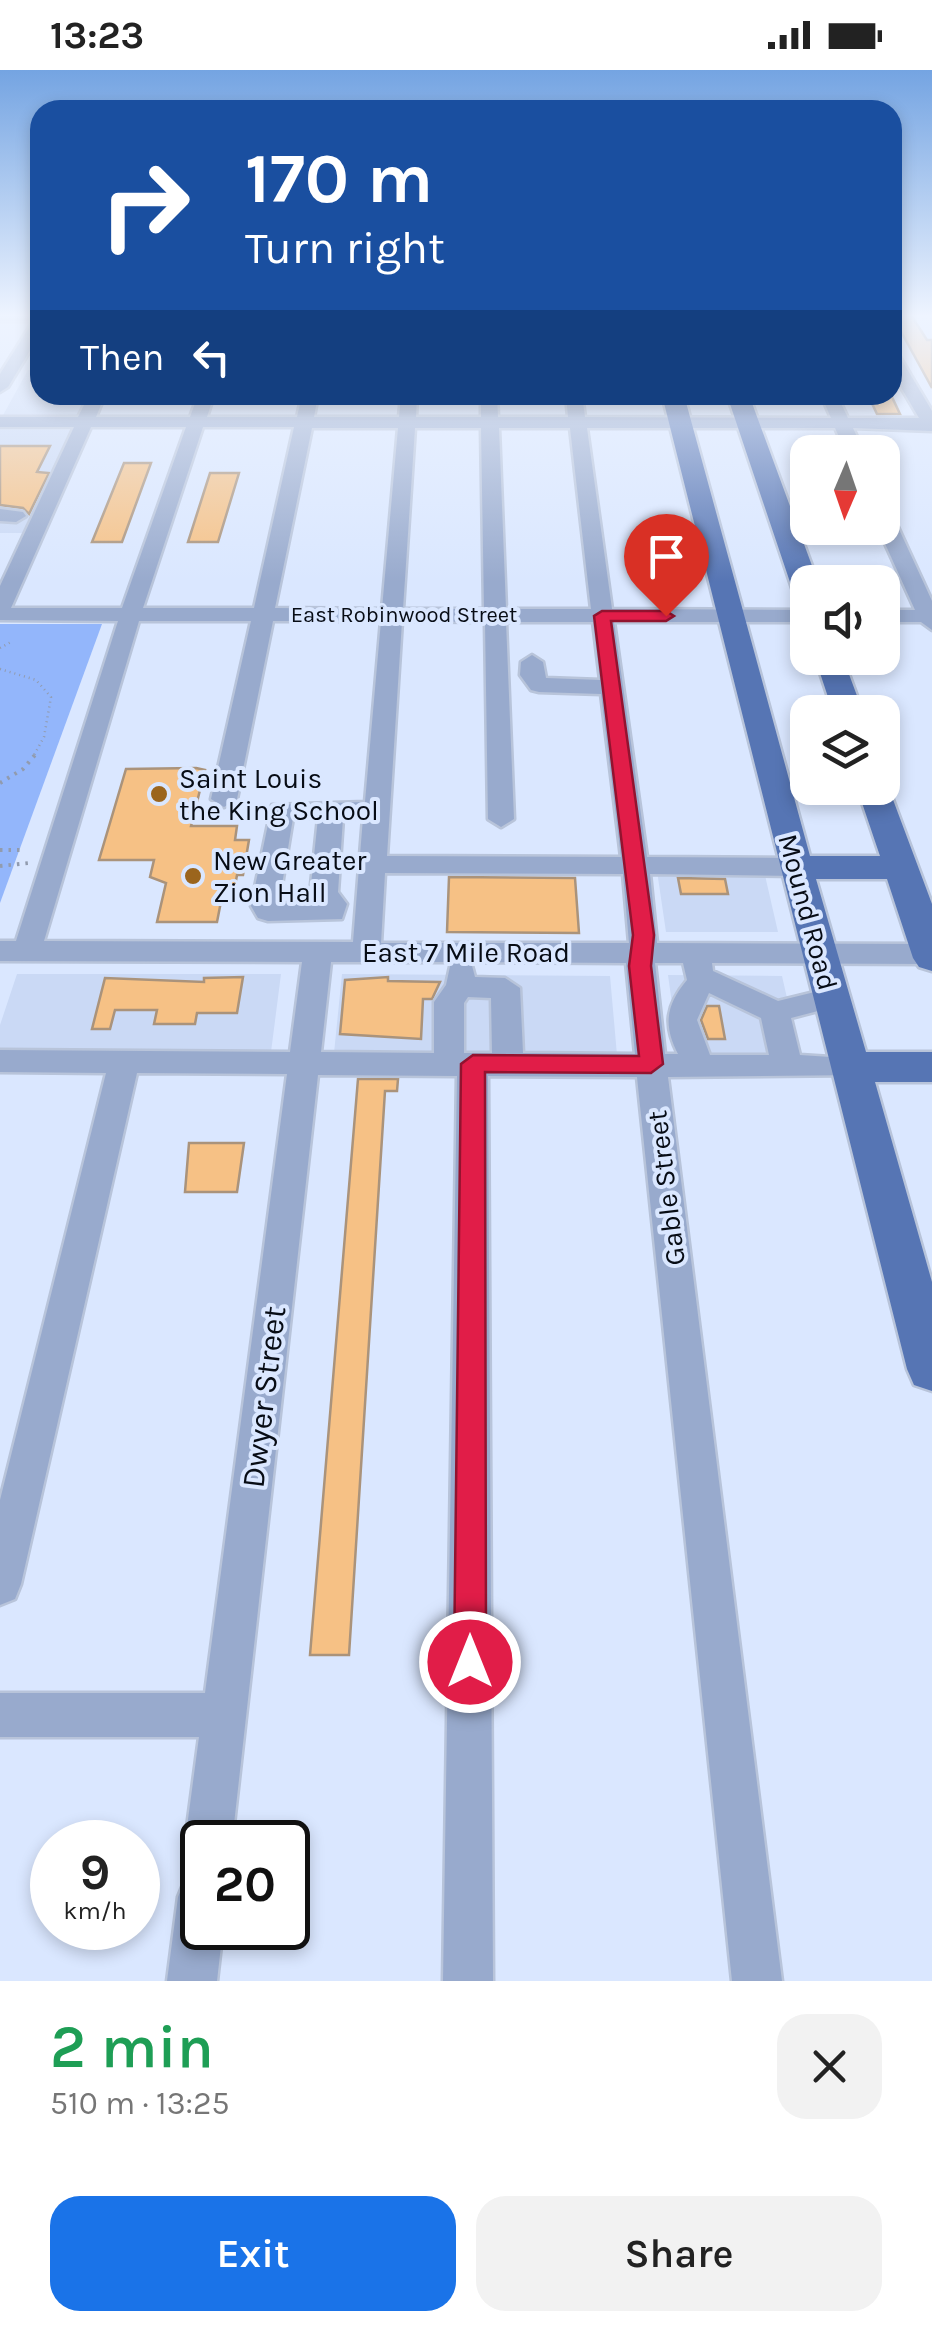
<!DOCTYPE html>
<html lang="en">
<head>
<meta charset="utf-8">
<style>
  :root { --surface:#fff; --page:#f2f2f2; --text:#222; --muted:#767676; --accent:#1a73e8 }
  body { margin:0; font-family:Karla,sans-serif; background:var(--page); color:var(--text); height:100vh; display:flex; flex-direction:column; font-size:38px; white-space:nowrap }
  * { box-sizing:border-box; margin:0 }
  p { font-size:32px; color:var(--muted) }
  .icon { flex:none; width:55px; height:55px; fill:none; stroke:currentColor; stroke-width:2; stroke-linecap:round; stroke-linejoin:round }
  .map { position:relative; height:1911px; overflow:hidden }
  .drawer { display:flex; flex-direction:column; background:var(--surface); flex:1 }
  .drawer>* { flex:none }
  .guide { position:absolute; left:30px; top:30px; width:872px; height:305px; border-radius:30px; box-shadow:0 5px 15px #0003; background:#1a4fa0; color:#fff; overflow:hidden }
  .needle { width:65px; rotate:182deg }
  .fabs { position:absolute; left:790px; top:365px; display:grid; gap:20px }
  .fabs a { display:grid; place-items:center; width:110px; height:110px; border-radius:20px; background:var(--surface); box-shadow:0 5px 15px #0003; font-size:50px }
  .speed { position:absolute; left:30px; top:1750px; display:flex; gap:20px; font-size:50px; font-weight:700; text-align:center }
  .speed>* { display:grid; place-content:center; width:130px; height:130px; border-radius:50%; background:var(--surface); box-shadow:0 5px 15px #0003; line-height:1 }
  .speed small { font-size:25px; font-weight:400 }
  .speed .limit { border:5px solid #111; border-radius:15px; background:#fff; color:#111 }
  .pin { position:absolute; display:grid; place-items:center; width:85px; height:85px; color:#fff; margin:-102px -42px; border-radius:50% 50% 50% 0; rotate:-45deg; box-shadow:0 0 10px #0007 }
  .pin .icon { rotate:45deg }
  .me { position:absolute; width:110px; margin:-55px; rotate:0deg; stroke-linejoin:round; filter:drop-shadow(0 0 8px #0008) }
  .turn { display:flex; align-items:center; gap:35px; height:210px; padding:0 50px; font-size:45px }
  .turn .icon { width:130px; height:130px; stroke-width:2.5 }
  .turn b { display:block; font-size:70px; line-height:85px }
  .then { display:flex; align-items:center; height:95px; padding:0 50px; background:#0003; gap:20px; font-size:38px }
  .round { display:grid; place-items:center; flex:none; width:105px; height:105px; border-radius:30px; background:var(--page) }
  .overview { display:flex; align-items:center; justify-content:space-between; height:170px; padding:0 50px }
  h1 { font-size:60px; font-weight:600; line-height:75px; color:#1e9e55 }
  .action { display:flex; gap:20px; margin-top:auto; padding:20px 50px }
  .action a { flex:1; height:115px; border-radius:30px; background:var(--accent); color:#fff; font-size:40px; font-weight:600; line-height:115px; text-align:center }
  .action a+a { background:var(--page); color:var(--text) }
  .status { display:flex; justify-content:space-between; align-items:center; height:70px; padding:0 50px; background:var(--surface); direction:ltr }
  .status svg { height:28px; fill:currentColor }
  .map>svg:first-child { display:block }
  .built { fill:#cad9f5 }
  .green { fill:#93b6fb }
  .building { fill:#f6c185; stroke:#aa937b; stroke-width:2.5 }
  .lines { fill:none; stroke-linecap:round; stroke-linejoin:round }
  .minor-casing { stroke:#b8c4da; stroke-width:5 }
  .major-casing { stroke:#b8c4da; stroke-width:5 }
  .path-far1 { stroke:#919bae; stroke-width:2.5; stroke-dasharray:1 4; stroke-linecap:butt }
  .path { stroke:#919bae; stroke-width:4; stroke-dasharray:2.5 6; stroke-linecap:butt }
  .minor { fill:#98aacd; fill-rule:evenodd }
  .major { fill:#5675b4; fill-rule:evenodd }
  .route { fill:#e11d48; stroke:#92132f; stroke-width:2.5 }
  .poi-dot { fill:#9b651d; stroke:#dae7ff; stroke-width:4 }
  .labels { text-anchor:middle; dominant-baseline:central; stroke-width:8; stroke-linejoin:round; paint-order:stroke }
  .far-street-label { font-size:22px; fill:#070c15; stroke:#dae7ff }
  .poi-label { font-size:28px; fill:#070c15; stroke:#dae7ff; text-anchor:start }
  .street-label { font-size:28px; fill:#070c15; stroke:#dae7ff }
  .near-street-label { font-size:32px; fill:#070c15; stroke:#dae7ff }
</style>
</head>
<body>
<div class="status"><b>13:23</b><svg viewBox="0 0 49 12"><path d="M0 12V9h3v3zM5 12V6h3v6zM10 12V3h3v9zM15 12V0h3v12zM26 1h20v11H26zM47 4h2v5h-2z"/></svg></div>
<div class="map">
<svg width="932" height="1911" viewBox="0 0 932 1911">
  <rect width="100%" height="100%" fill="#dae7ff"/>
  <path class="built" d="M28 300H40V325H95L85 347H2Z
    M0 360H79L28 463H0Z
    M657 801H764L778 862H666Z
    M17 904H281L271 982 0 981V955Z
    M342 904 610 906 617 985 334 983Z
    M668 905 782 906 800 985 679 984Z"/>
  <path class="green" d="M0 554H102L0 833Z"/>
  <path class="building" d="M892 245H911L927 270H932V318Z
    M868 325H891L900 344H877Z
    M0 376H50L37 402 49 403 29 444 23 438 0 435Z
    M124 393H151L122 472H92Z
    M210 403H239L218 472H188Z
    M196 698 205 700 191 756H237L235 770H249L243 805H237L235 816H224L217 852H157L166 813 150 807 154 790H99L126 699Z
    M449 807 575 808 579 863 447 862Z
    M678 808 725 809 728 824H681Z
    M243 907 237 943H197L195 954H154L157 940H115L110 959H92L105 908 204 912V908Z
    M388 907V911L440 912 432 929H423L421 969 340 964 345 910Z
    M707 936H719L725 969H708L701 950Z
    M358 1009H398L397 1021H385L349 1585H310Z
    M189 1073H244L237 1122H185Z"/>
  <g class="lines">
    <defs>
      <path id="minor" d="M0 245H40V264L8 317 0 322V304L33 251H0Z
        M892 282 900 287 932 341V361L853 358 864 382H846L835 358H587L612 539 808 540V552H614L647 787 795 788 808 797 795 806 650 804 657 873 932 874V894L712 893 713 901 778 931 831 918 841 921 846 928 841 935 791 948 800 985 861 989 865 997 861 1005 668 1007 782 1911H732L637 1007 488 1006 493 1911H443L457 1006 318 1005 232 1772H202V1793L192 1789 185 1772 199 1667H0V1623H205L287 1004 137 1003 21 1514 15 1529 0 1535V1430L106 1003 0 1002V980L290 982 302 892 0 891V871H16L118 551 0 550V516L74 357H0V347H78L89 325H105L96 347H190L198 325H214L207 347H297L302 325H318L314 347H399L401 325H417L416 347H481V325H497L498 347H568L566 325H582L585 347 831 348 821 325H837L848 348H919L892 302ZM91 357H186L122 538H11ZM203 357H294L254 538H143ZM312 358H398L382 539 275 538ZM415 358H481L484 539H403ZM499 358H570L591 539H506ZM139 551H251L211 729 224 737 237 729 273 551H381L365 732 272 735 251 836 258 848 268 851 342 849 347 834 338 822 343 748H363L353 872 44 871ZM402 551 485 552 488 749 501 757 514 749 506 552H593L600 610 546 608 543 592 532 585 521 592 520 605 531 620 539 622 601 624 621 787 387 786ZM293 748H318L310 824 317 834 279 833ZM385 803 623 804 629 873H381ZM331 892H451L446 915 434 932V983L321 982ZM471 892 626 893 635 984 523 983 520 918 505 908 475 907ZM655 893H683L687 910C666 935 663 955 678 984H665ZM709 923 761 948 769 985H710L697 950ZM468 927 491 928 492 983H464V933Z
        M882 438 892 444 932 531V560L921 552H882V540H915L878 458H882Z
        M0 439 23 442 26 446 16 452 0 451Z
        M202 1803V1858H223L217 1911H167L178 1827 185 1810Z"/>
      <path id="major" d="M662 325H684L810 786H880L857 718H882L886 711 932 834V901L919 897 913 888 887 809H816L866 982H932V1012H875L932 1212V1321L914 1315 907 1299Z
        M727 325H749L818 512H808V532L794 524Z
        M815 588H843L863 642H833Z"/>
    </defs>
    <use href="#minor" class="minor-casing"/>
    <use href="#major" class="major-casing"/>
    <path class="path-far1" d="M0 578 11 572
      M0 599 36 610 51 627 44 667 33 687"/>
    <path class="path" d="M0 713 23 699 35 685
      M0 780H22
      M0 796 29 793"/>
    <use href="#minor" class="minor"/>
    <use href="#major" class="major"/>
  </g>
  <linearGradient id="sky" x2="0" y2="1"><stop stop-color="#74a4e2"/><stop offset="0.48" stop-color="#eef4ff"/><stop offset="1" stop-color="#eef4ff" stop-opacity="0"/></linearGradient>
  <rect width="932" height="512" fill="url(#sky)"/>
  <path class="route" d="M602 541H666L674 546 666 551H611L654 865 651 896 663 994 651 1003 485 1002 486 1592 482 1603 470 1608 458 1603 454 1592 461 994 473 985 639 986 629 896 633 865 594 546Z"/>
  <g class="poi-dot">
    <circle cx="159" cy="724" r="10"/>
    <circle cx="193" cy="806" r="10"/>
  </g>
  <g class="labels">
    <g class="far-street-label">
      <text x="404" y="545">East Robinwood Street</text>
    </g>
    <g class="poi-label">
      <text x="179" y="708">Saint Louis<tspan x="179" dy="32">the King School</tspan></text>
      <text x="213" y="790">New Greater<tspan x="213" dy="32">Zion Hall</tspan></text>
    </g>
    <g class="street-label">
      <text transform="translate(808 842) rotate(75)">Mound Road</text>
      <text x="466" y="882">East 7 Mile Road</text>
      <text transform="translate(666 1118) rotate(-97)">Gable Street</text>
    </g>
    <g class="near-street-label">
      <text transform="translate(264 1327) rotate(-83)">Dwyer Street</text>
    </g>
  </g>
</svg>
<div class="fabs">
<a><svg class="needle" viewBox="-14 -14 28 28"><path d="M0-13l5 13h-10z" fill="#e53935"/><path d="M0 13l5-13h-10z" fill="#767676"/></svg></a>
<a><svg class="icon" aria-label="sound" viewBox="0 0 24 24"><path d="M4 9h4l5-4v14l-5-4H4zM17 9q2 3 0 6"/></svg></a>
<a><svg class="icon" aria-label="layers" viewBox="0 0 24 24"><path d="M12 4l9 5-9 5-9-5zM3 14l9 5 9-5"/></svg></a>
</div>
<div class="speed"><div>9<small>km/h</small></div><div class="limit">20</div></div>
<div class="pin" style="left:666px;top:546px;background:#d93025"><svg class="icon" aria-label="arrive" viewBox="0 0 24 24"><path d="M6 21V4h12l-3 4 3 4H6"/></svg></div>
<svg class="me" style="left:470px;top:1592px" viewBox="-20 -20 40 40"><circle r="17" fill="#e11d48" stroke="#fff" stroke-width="3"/><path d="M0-11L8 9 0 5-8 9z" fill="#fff"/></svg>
<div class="guide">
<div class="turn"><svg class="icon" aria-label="right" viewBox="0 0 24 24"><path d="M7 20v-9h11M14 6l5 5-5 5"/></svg><div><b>170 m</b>Turn right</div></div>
<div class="then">Then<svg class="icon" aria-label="left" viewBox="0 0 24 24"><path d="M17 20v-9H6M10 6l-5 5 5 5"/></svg></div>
</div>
</div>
<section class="drawer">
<div class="overview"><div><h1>2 min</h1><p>510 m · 13:25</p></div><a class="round"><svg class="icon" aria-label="close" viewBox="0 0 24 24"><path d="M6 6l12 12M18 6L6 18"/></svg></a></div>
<div class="action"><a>Exit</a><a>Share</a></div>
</section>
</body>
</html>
